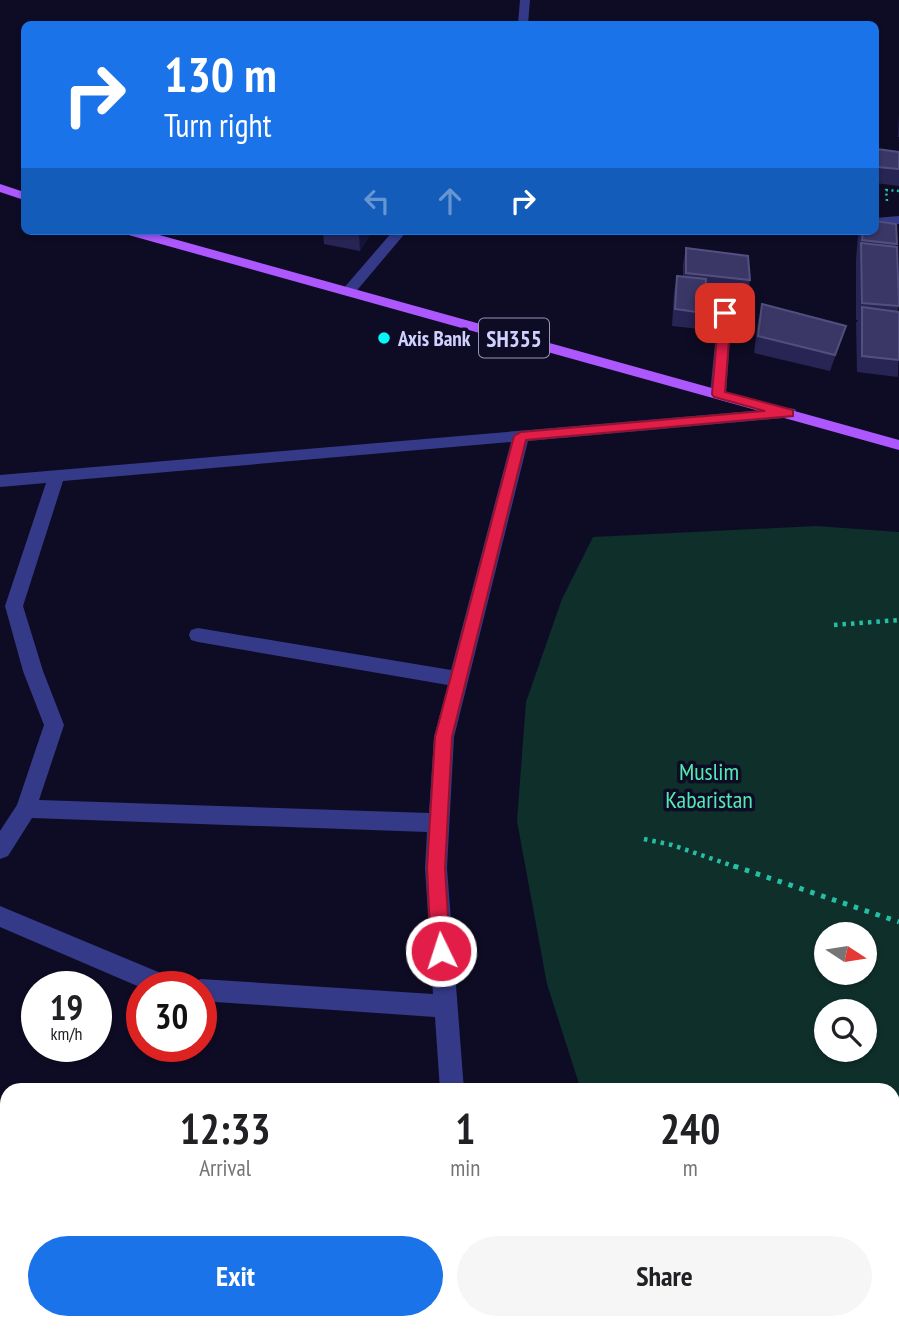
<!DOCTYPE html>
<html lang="en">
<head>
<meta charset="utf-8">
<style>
  :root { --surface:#fff; --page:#f6f6f6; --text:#202124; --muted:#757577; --accent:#1a73e8 }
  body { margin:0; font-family:"PT Sans Narrow",sans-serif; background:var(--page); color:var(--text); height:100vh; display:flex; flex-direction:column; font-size:26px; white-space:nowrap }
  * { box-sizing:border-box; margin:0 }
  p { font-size:23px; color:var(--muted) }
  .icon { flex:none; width:38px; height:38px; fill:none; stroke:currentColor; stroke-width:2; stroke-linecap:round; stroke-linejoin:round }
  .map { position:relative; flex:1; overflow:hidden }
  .drawer { position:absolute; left:0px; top:1083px; width:900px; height:247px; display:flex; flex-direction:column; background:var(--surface); border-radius:21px 21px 0 0; box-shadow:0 2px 5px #0004 }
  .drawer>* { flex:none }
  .banner { position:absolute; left:21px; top:21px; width:858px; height:214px; border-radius:10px; box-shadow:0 2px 5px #0004; background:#1a73e8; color:#fff; overflow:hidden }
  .needle { width:46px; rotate:102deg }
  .fabs { position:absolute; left:814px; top:922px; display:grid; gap:14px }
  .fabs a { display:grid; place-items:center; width:63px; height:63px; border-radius:50%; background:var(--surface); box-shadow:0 2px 5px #0004; font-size:35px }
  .speed { position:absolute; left:21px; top:971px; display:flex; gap:14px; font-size:35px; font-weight:700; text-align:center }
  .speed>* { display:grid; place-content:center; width:91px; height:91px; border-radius:50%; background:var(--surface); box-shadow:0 2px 5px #0004; line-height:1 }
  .speed small { font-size:18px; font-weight:400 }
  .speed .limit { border:10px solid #d22; background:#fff; color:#111 }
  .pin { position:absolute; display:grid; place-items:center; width:60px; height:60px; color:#fff; margin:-30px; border-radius:14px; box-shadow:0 4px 10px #0006 }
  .me { position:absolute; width:77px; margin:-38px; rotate:356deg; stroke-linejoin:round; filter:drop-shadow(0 0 5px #0008) }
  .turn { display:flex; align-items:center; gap:24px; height:147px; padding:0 28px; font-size:32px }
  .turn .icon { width:91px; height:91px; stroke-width:2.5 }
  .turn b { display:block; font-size:49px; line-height:60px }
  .lanes { display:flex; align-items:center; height:66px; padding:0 28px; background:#0003; justify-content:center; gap:35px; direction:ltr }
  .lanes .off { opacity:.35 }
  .eta { display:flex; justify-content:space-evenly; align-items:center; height:119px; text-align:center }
  .eta b { font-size:42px; font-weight:800; line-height:49px }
  .action { display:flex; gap:14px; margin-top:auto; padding:14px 28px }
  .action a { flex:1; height:80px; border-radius:42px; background:var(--accent); color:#fff; font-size:28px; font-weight:800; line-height:80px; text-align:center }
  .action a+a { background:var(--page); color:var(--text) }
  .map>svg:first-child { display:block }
  .green { fill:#0f2f2b; fill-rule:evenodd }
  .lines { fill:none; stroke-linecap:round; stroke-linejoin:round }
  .path-far2 { stroke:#25bfa4; stroke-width:2.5; stroke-dasharray:2 3.5; stroke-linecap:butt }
  .path-far1 { stroke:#25bfa4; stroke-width:4.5; stroke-dasharray:3.5 5; stroke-linecap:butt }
  .path { stroke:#25bfa4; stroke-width:5; stroke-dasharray:4.5 7; stroke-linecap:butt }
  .minor { fill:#343a88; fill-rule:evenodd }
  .primary { fill:#ad58ff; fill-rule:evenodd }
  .wall { fill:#282454 }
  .shaded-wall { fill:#161339 }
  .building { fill:#3a3766; stroke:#524f7e; stroke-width:2 }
  .route { fill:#e11d48; stroke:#92132f; stroke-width:2 }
  .poi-dot { fill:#00fcf8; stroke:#0e0c25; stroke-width:2.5 }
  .labels { text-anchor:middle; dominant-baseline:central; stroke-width:7; stroke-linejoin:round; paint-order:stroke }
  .far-poi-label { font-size:21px; font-weight:bold; fill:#d1d1ff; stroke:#0e0c25; text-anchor:start }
  .shield { fill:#0e0c25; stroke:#9696be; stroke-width:2 }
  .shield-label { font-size:23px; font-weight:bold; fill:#d1d1ff }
  .park-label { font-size:24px; fill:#53e9b2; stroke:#0e0c25 }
</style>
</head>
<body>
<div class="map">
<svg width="899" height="1329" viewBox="0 0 899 1329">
  <rect width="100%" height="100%" fill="#0e0c25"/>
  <path class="green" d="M816 526 899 532V1329H654L653 1323H892V1090H581L547 984 517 821 526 702 562 599 593 537ZM826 934H864V973H826ZM826 1012H864V1050H826Z"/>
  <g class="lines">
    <path class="path-far2" d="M887 201 886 190 899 191"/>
    <path class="path-far1" d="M834 625 899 620
      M644 839 672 845 739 868"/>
    <path class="path" d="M734 866 899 922
      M892 1203H899"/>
    <path class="minor" d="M520 0H530L528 24H518Z
      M899 216V224L875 226V218Z
      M393 231H407L353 295H343L341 292 343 289Z
      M725 309 732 313 726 394 718 399 710 394 718 313Z
      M789 408 795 409 797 413 795 417 528 441 454 737 447 868 464 1090H440L435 1017 201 1001V987H191L193 982 201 979 433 994 425 868 427 832 32 818 8 856 0 859V831L17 805 44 725 23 671 5 606 46 483 0 487V475ZM511 442 451 670 198 628 191 630 189 635 191 640 198 642 448 685 434 737 429 813 39 800 64 725 43 671 23 606 63 481Z
      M0 906 175 979 179 987 142 988 0 927Z
      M462 1323H490V1329H462Z"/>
    <path class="primary" d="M0 184 24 192V200L0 192Z
      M123 231H145L899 440V450L125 234Z"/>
  </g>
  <path class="wall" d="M899 114V137H898Z
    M877 149 899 152V186L875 183V154Z
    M323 231H372L360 251 324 244Z
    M860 231H875L897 244 896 247 899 306 897 312H899L898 377 857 372 856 323 858 320H856V259L858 236Z
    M686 248 750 280 747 297 705 292 704 313 700 329 672 326 674 292 677 276H683V264Z
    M762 304 846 326 830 371 754 353 758 321Z"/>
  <path class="shaded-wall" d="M361 231H372L360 251 359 234Z"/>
  <path class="building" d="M877 149 899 152V169L878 167Z
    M875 221 896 224 897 244 862 240 863 231H875Z
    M341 231H361L359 234Z
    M861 243 897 247 899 306 862 303Z
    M686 248 748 256 750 280 686 273Z
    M677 276 706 279 704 313 675 309Z
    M762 304 846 326 835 355 758 336Z
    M862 307 899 312V360L862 356Z"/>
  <path class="route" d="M725 310 731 313 725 392 793 410V416L526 440 452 737 445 868 450 951 447 957 441 960 434 957 431 951 427 868 435 737 514 436 521 432 765 411 714 397 712 394 719 313Z"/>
  <circle class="poi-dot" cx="384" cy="338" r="7"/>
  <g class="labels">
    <g class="far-poi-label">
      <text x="398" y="338">Axis Bank</text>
    </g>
    <rect class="shield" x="479" y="318.5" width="70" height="39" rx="5"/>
    <g class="shield-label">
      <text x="514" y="338">SH355</text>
    </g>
    <g class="park-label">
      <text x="709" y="771">Muslim<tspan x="709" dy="28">Kabaristan</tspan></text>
    </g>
  </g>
</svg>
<div class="fabs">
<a><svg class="needle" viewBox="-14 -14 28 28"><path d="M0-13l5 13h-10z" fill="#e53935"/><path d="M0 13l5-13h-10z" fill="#757577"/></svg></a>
<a><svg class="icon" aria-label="search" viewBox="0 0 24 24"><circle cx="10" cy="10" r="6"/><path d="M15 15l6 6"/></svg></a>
</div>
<div class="speed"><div>19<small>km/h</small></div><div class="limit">30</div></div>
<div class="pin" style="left:725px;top:313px;background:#d93025"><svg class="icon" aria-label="arrive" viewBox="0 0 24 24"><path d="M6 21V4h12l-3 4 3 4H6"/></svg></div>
<svg class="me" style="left:441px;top:951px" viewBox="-20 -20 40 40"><circle r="17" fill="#e11d48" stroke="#fff" stroke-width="3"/><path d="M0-11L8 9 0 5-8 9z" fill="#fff"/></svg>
<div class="banner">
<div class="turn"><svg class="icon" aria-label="right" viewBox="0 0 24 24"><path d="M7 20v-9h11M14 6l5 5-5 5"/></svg><div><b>130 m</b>Turn right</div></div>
<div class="lanes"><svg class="icon off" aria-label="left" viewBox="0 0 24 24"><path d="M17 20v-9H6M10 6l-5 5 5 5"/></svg><svg class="icon off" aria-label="ahead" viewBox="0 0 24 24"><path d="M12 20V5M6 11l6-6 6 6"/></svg><svg class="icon" aria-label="right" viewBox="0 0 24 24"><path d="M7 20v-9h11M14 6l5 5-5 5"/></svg></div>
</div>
<section class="drawer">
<div class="eta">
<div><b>12:33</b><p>Arrival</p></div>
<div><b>1</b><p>min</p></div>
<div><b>240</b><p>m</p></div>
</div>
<div class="action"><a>Exit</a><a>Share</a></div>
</section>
</div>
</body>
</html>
